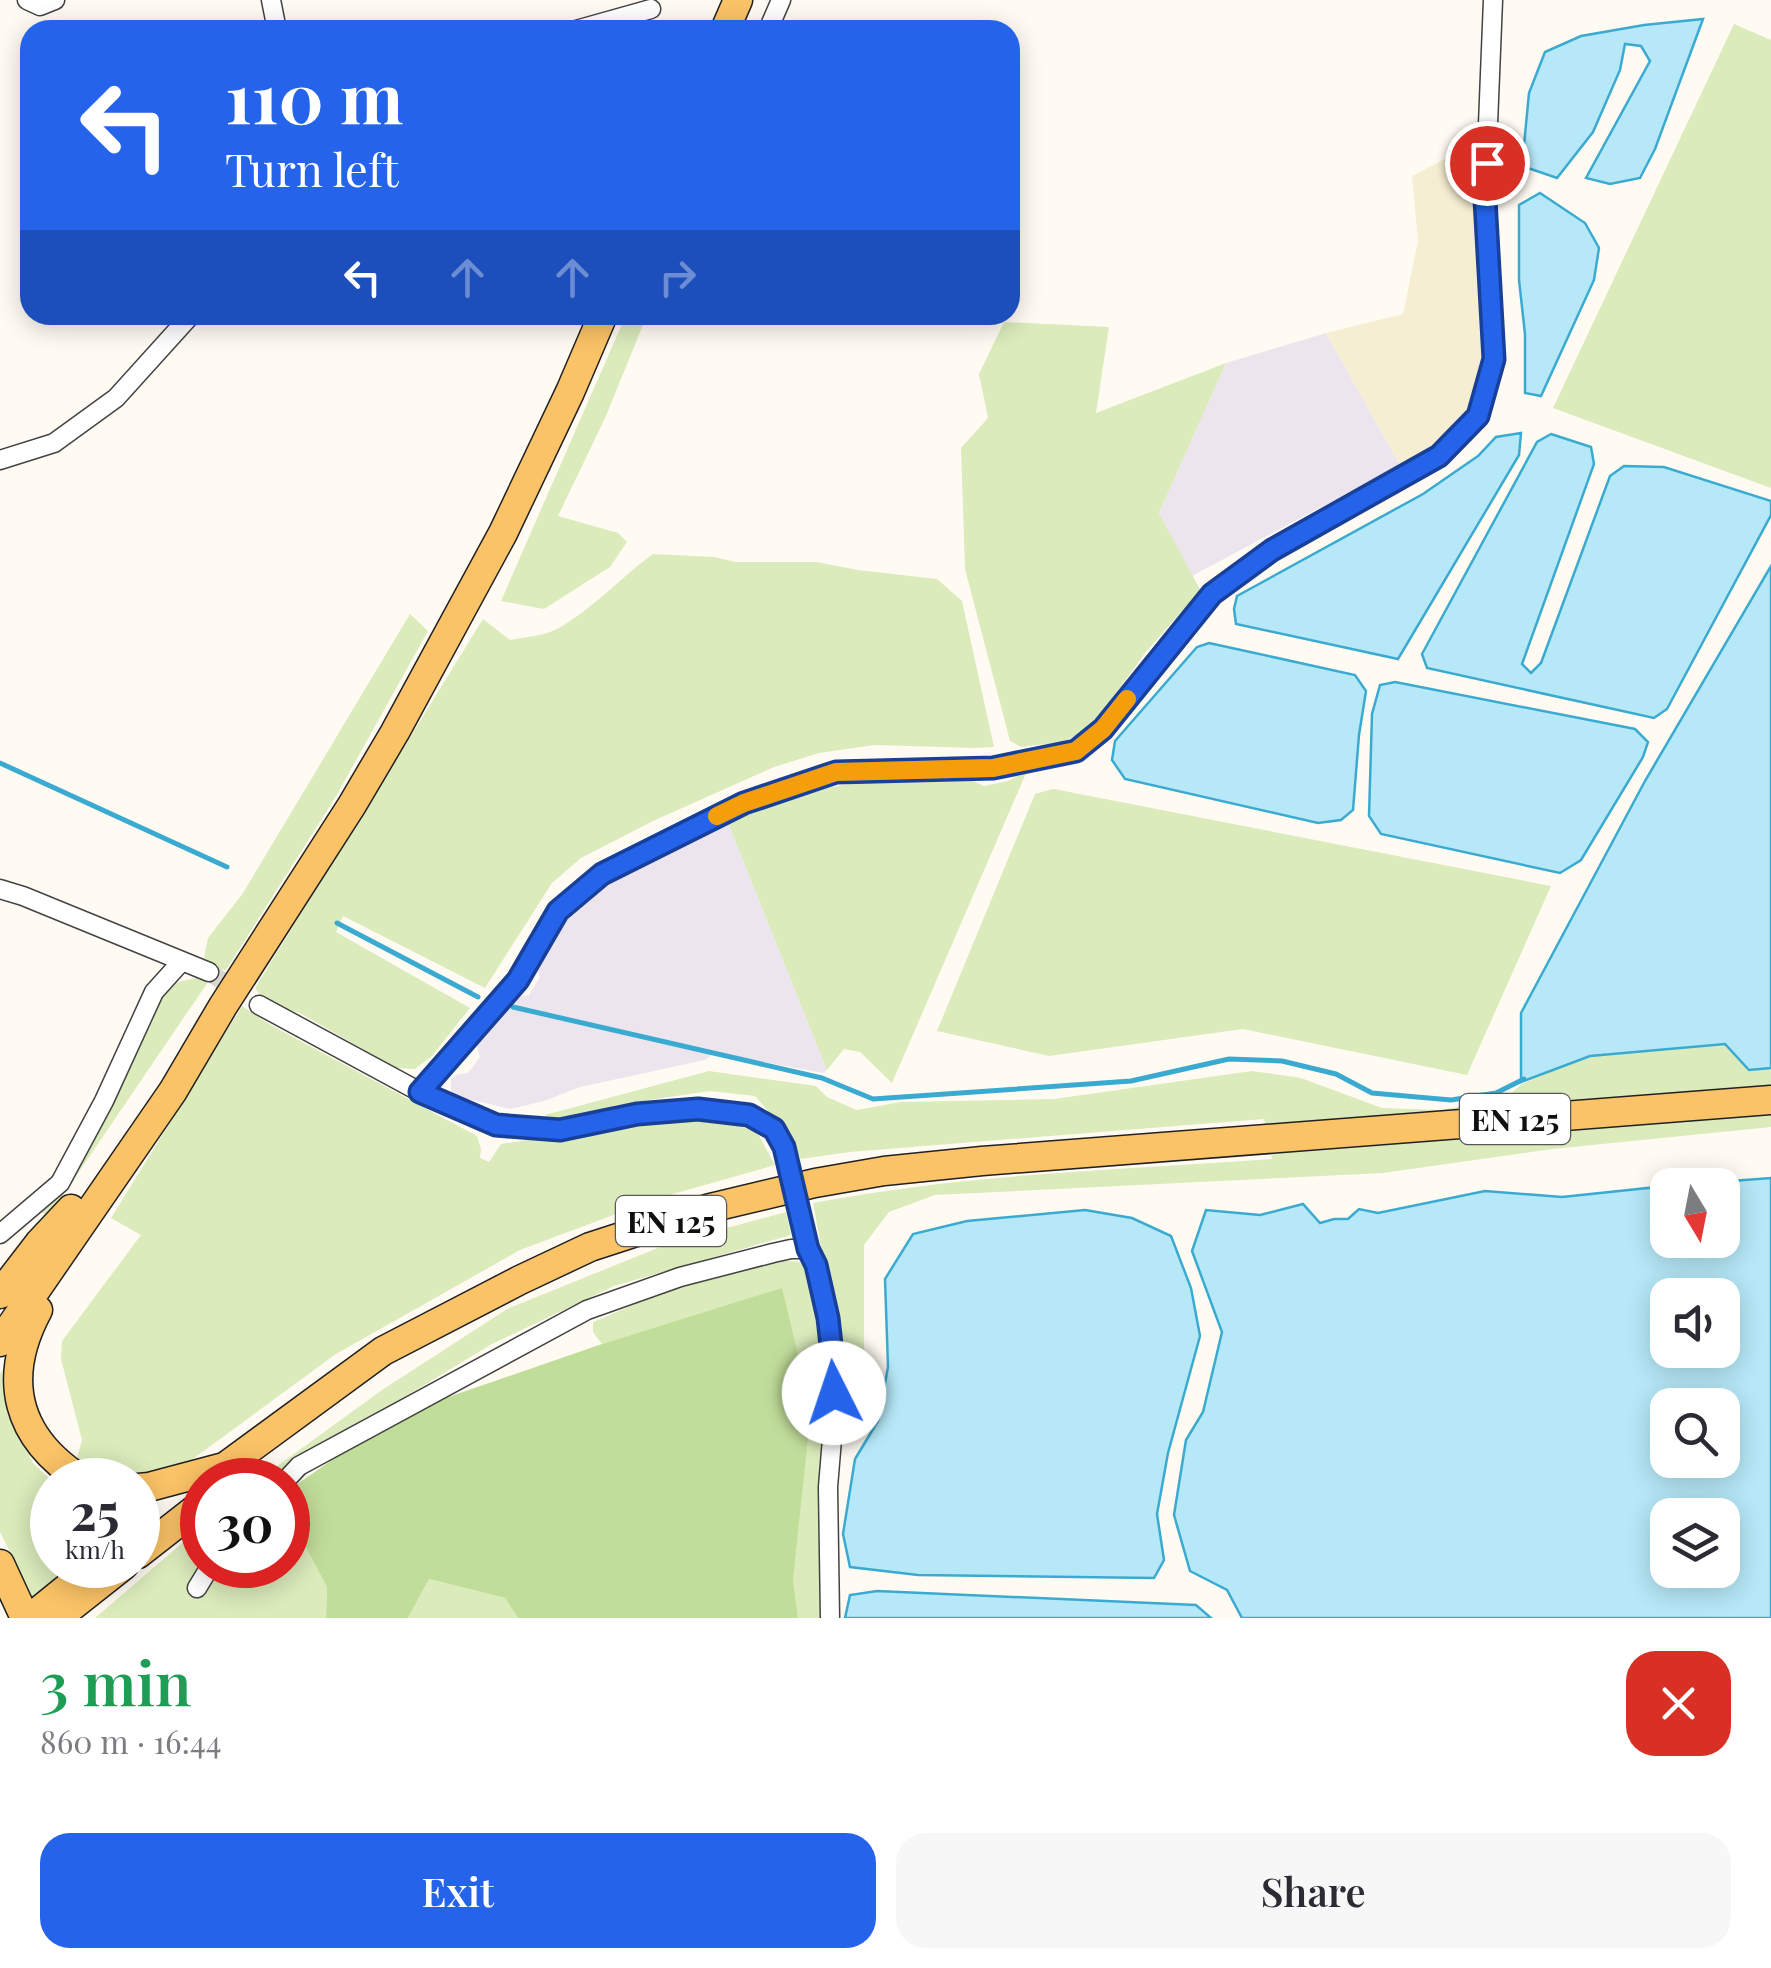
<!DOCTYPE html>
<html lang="en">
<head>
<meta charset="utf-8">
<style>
  :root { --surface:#fff; --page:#f7f7f7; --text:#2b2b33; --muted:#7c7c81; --accent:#2563eb }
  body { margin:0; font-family:"Playfair Display",serif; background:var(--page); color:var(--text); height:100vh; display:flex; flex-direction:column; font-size:38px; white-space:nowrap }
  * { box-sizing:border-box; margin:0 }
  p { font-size:32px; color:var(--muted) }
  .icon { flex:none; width:55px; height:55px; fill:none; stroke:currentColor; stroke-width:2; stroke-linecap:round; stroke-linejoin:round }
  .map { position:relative; height:1618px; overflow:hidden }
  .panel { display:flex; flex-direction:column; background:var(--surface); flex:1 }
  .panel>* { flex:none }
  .hud { position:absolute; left:20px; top:20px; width:1000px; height:305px; border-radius:30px; box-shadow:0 5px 25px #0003; background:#2563eb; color:#fff; overflow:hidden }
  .needle { width:65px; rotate:170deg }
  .fabs { position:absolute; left:1650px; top:1168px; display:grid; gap:20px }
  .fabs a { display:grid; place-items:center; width:90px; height:90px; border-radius:20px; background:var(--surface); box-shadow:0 5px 25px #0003; font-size:50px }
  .speed { position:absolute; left:30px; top:1458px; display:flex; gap:20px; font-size:50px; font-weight:700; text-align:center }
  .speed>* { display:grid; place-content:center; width:130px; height:130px; border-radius:50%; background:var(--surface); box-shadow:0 5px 25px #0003; line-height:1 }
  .speed small { font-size:25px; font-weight:400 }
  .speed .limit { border:15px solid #d22; background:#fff; color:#111 }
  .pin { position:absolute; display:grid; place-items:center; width:85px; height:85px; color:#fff; margin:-42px; border:5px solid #fff; border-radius:50%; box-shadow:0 2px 10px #0007 }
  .me { position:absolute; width:110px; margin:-55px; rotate:356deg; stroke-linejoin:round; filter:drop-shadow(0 0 8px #0008) }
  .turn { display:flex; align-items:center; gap:35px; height:210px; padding:0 40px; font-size:45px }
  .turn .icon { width:130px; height:130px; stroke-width:2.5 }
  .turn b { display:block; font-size:70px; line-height:85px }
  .lanes { display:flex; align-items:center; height:95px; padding:0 40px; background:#0003; justify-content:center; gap:50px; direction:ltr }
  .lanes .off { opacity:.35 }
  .round { display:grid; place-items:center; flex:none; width:105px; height:105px; border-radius:30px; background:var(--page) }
  .headline { display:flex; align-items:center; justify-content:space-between; height:170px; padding:0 40px }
  h1 { font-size:60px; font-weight:600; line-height:75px; color:#1e9e55 }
  .action { display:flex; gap:20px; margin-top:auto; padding:20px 40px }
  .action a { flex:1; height:115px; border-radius:30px; background:var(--accent); color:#fff; font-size:40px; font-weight:600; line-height:115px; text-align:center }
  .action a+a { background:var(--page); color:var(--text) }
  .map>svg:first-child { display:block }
  .industrial { fill:#ece5ee }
  .farmland { fill:#f6eed2 }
  .green { fill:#dbebbb }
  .forest { fill:#c1dd9a }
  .water { fill:#b6e8f8; stroke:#3baad1; stroke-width:2.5; fill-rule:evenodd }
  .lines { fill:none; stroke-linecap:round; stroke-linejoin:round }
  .stream { stroke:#3baad1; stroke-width:5 }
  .street-tunnel { stroke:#dbd8d1; stroke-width:18; stroke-dasharray:18 9; stroke-linecap:butt }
  .street-casing { stroke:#434343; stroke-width:21 }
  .primary-casing { stroke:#212121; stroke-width:31 }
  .street { stroke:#fff; stroke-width:18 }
  .primary { stroke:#fbc367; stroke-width:28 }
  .street-bridge-casing { stroke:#434343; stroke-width:21; stroke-linecap:butt }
  .street-bridge { stroke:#fff; stroke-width:18 }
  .route-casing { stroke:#184099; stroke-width:25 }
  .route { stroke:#2563eb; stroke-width:18 }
  .slow { stroke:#f59e0b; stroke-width:18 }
  .labels { text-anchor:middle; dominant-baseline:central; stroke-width:10; stroke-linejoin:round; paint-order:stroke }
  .shield { fill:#fff; stroke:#585858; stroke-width:2.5 }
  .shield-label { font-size:30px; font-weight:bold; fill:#101010 }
</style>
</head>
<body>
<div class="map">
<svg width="1771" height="1618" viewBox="0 0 1771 1618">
  <rect width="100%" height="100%" fill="#fffbf3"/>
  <path class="industrial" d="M1326 333 1400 465 1192 576 1159 513 1226 363Z
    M728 823 827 1070 823 1073 714 1053 705 1060 580 1087 544 1101 510 1109 455 1096 451 1091V1079L458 1074 468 1073 480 1057 476 1044 510 998 529 995 540 977 535 965 570 911 615 877Z"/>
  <path class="farmland" d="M1468 147 1482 284 1486 363 1467 412 1438 445 1404 472 1326 333 1403 314 1418 241 1412 176Z"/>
  <path class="green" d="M1734 24 1771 40V488L1553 408Z
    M626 315H647L606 416 558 516 618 533 627 542 610 567 544 609 501 601Z
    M1004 322 1109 327 1096 413 1226 363 1159 513 1202 593 1181 612 1145 653 1101 714 1079 734 1062 742 1021 747 1010 741 965 569 961 448 988 418 979 374Z
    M653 554 714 557 736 562H816L858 570 937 579 962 601 994 747 973 748 875 745 819 753 774 767 653 821 581 858 552 883 485 988 343 916 336 932 470 1008 432 1056 415 1069 396 1068 300 1013 282 1008 260 995 255 988 483 619 510 640C525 637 544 636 557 629 593 609 620 578 653 554Z
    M1771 566V1127L1553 1149 1383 1173 935 1195 889 1212 864 1245V1367L848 1393 813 1203C964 1174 1119 1170 1272 1159L1264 1119 850 1152 801 1159 782 1127 755 1096 710 1091 615 1105 571 1124 555 1122 545 1115 709 1071 816 1086 827 1097 857 1110 901 1102 1054 1099 1252 1071 1301 1078 1382 1108 1440 1110 1504 1099 1522 1084 1566 1065 1521 1013 1645 781Z
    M410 614 428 631 335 798 226 970 215 968 204 957 208 938 243 893Z
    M1027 771 892 1083 860 1052 844 1049 827 1070 728 823 769 805 813 790 874 780 969 779 984 786 1008 781Z
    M1053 789H1054L1551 886 1467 1075 1243 1029 1049 1056 937 1031 1035 794Z
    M196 978 210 979 49 1216 41 1212 73 1172 163 996 178 982Z
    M242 1006 269 1024 477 1136 481 1149 480 1158 489 1162 501 1144 657 1120 718 1119 757 1132 775 1165 659 1198 520 1250 336 1354 175 1472 131 1479 98 1474 76 1462 82 1440 61 1359 62 1341 141 1235 111 1218Z
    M786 1212 791 1235 614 1286 492 1344 363 1422 290 1489 288 1505V1480H258L382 1390 507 1309 670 1243Z
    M779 1260 799 1262 811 1271 823 1327 821 1566 825 1618H798L793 1579 782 1289 602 1344 593 1332V1322C649 1299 719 1266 779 1260Z
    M11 1356 18 1432 33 1463 52 1481V1565H76L33 1598 0 1532V1374Z
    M288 1514 327 1587 326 1618H95L202 1526V1565H288Z
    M429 1579 505 1598 518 1618H408Z"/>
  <path class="forest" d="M782 1288 811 1409 793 1579 798 1618H518L505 1598 429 1579 408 1618H326L327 1587 288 1514 290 1489 358 1442 422 1406 602 1344Z"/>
  <path class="water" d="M1703 19 1655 149 1640 178 1610 184 1586 178 1650 61 1641 46 1625 44 1620 70 1593 132 1557 178 1522 166 1529 93 1545 52 1581 36 1644 25Z
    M1540 193 1585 223 1599 248 1594 280 1541 396 1525 393V334L1519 280V205Z
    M1521 433 1519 455 1398 659 1236 624 1234 609 1237 596 1423 494 1478 456 1496 437Z
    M1551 434 1591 447 1594 464 1522 664 1531 673 1541 663 1610 476 1624 466 1664 467 1771 501V515L1667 709 1654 718 1427 668 1422 654 1537 442Z
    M1771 566V1068L1749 1070 1725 1044 1590 1056 1521 1082V1013L1645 781Z
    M1209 643 1355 675 1366 691 1359 735 1353 810 1341 820 1318 823 1125 779 1112 760 1115 741 1197 647Z
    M1395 682 1635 729 1648 742 1643 757 1581 860 1560 873 1381 834 1369 816 1372 714 1380 685Z
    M1771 1178V1618H1242L1227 1590 1190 1571 1174 1515 1186 1440 1203 1412 1222 1332 1192 1251 1206 1210 1260 1215 1303 1204 1320 1223 1334 1219H1348L1359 1209 1378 1213 1485 1191 1562 1197 1667 1186 1668 1240H1722V1185H1679ZM1668 1295H1722V1350H1668ZM1668 1405H1722V1460H1668ZM1668 1515H1722V1570H1668Z
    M1085 1210 1132 1218 1171 1236 1191 1288 1200 1336 1168 1453 1157 1514 1164 1560 1154 1578 918 1575 850 1567 843 1534 855 1459 878 1421 888 1367 885 1279 913 1234 967 1221Z
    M877 1591 1196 1605 1211 1618H845L850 1595Z"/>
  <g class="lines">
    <path class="stream" d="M0 763 227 867
      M337 923 478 997
      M513 1007 822 1078 873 1099 1131 1081 1229 1059 1282 1061 1336 1074 1372 1093 1451 1100 1496 1093 1524 1079"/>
    <path class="street-tunnel" d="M209 972 259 1005"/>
    <defs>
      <path id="street" d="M27 0 40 6 55 0
        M271 0 277 30
        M576 30 651 9
        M768 30 781 0
        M0 460 54 443 116 398 191 315
        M0 889 23 896 209 972
        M259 1005 420 1092 496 1125 560 1130 637 1114 698 1109 749 1115 774 1129 784 1147
        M420 1092 518 980 558 911 602 874 743 803 836 773 993 768 1076 751 1103 729 1211 594 1272 550 1439 457 1478 416 1494 359 1485 199 1493 0
        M0 1234 60 1183 104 1101 154 992 182 961
        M807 1241 816 1265 828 1318 834 1371V1415L828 1487 830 1618
        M286 1480 299 1466 587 1310 680 1277 773 1253 791 1249H809
        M197 1588 211 1565"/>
      <path id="primary" d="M725 30 738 0
        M0 1294 40 1242 71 1209
        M38 1310C1 1379 16 1438 82 1480
        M0 1342 173 1091 223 1006 352 805 395 732 503 533 570 392 603 315
        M207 1480 383 1351 520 1280 590 1247 710 1208 815 1183 884 1171 982 1161 1771 1100
        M138 1488 149 1487 224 1467
        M138 1554 202 1504
        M0 1564 25 1618
        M30 1618 67 1588
        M57 1618 124 1565"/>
    </defs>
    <use href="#street" class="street-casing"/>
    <use href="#primary" class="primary-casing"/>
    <use href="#street" class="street"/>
    <use href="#primary" class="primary"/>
    <defs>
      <path id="street-bridge" d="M784 1147 805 1231"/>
    </defs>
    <use href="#street-bridge" class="street-bridge-casing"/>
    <use href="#street-bridge" class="street-bridge"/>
  </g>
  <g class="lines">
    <defs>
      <path id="route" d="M834 1393V1371L828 1318 816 1265 808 1249 784 1147 774 1129 749 1115 698 1109 637 1114 560 1130 496 1125 420 1092 518 980 558 911 602 874 744 803 836 772 993 768 1076 751 1103 729 1212 594 1272 550 1439 456 1478 416 1494 359 1485 200 1487 163"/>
    </defs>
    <use href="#route" class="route-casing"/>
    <use href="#route" class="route"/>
    <path class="slow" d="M717 816 744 803 836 772 993 768 1076 751 1103 729 1127 699"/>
  </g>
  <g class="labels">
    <g class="shield">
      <rect x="1460" y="1094" width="110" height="50" rx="8"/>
      <rect x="616" y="1196" width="110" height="50" rx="8"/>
    </g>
    <g class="shield-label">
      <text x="1515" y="1119">EN 125</text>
      <text x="671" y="1221">EN 125</text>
    </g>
  </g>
</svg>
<div class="fabs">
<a><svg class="needle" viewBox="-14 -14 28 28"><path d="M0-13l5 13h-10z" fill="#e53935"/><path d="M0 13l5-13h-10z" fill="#7c7c81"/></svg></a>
<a><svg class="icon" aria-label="sound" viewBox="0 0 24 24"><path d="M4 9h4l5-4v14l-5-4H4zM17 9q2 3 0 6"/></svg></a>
<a><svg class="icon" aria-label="search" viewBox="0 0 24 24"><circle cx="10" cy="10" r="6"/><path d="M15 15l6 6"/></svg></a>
<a><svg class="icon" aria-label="layers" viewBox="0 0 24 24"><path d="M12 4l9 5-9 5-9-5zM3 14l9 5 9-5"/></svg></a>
</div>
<div class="speed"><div>25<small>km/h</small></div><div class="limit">30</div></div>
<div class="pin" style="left:1487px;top:163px;background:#d93025"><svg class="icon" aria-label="arrive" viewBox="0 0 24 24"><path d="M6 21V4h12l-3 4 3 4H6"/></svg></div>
<svg class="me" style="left:834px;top:1393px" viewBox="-20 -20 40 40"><circle r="19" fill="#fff"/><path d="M0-13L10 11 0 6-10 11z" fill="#2563eb"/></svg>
<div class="hud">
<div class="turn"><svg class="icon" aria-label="left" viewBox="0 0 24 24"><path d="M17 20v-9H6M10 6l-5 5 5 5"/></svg><div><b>110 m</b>Turn left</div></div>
<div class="lanes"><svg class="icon" aria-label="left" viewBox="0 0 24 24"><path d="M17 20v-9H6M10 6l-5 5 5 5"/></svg><svg class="icon off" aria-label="ahead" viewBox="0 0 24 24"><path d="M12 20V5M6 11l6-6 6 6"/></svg><svg class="icon off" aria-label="ahead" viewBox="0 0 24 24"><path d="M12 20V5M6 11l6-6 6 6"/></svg><svg class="icon off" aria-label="right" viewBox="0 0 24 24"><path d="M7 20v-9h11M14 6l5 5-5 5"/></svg></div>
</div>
</div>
<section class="panel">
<div class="headline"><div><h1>3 min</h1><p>860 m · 16:44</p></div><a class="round" style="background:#d93025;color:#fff"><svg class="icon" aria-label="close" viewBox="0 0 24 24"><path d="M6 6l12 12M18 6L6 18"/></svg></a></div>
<div class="action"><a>Exit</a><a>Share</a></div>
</section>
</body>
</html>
